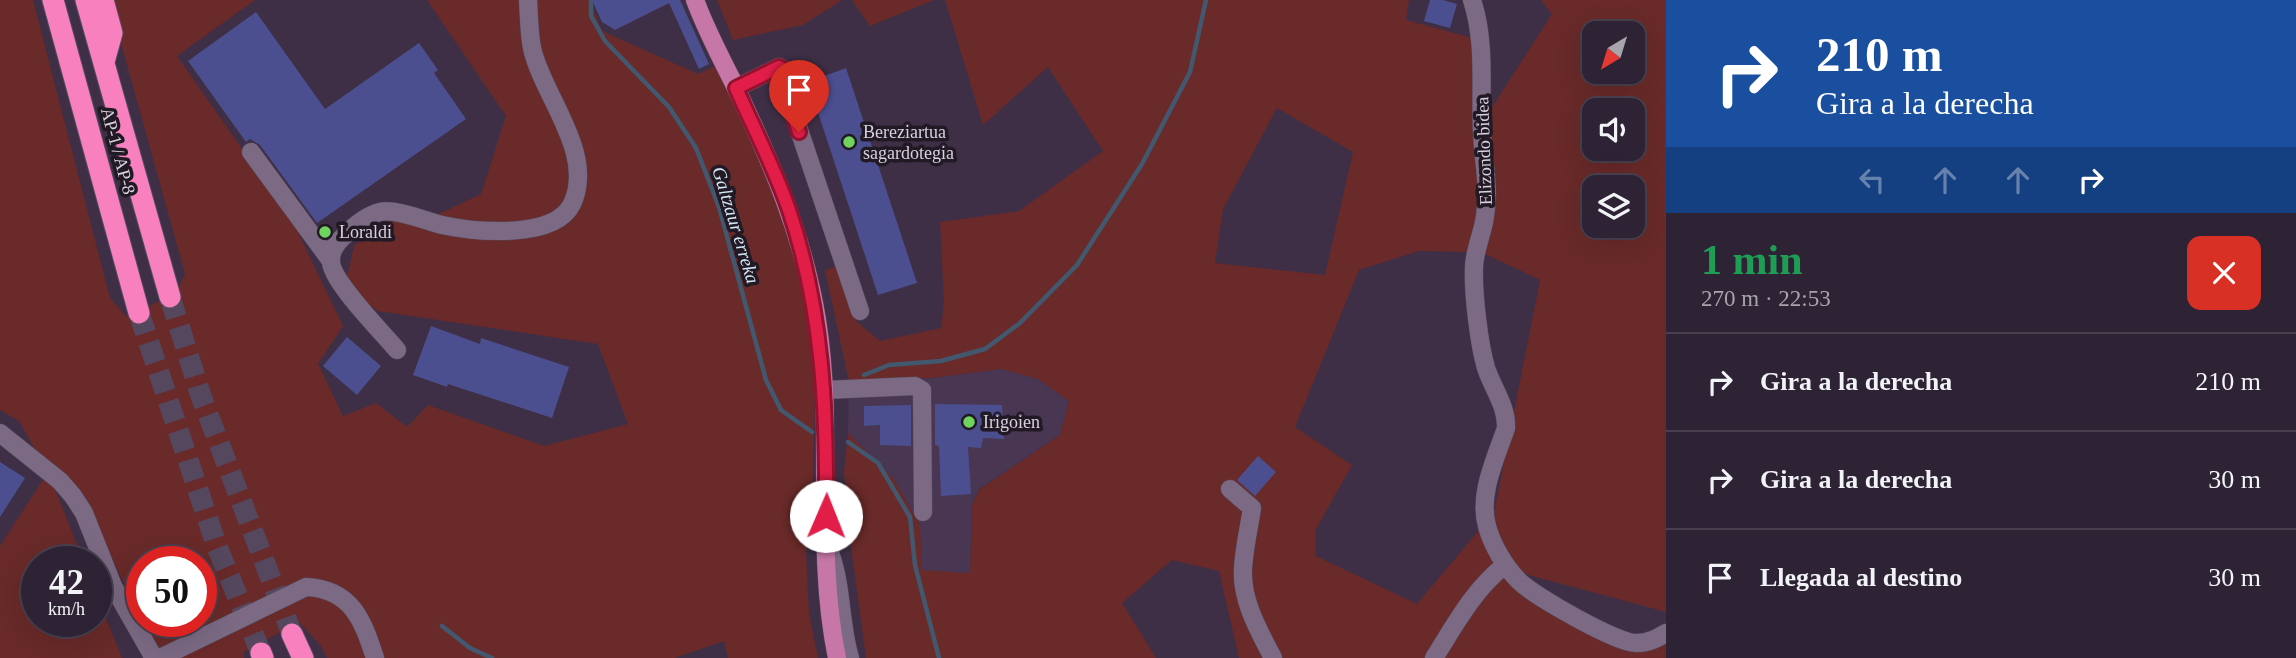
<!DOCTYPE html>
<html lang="es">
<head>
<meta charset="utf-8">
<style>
  :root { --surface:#2e2334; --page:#362b3c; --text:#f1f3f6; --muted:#a7a4ac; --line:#49404f }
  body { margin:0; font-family:"Times New Roman",serif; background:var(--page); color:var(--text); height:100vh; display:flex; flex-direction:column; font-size:26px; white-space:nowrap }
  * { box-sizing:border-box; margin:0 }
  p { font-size:23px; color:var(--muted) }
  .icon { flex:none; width:38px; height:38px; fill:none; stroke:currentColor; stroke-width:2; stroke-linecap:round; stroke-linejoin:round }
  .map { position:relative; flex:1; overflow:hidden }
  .sheet { display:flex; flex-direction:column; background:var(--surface); width:630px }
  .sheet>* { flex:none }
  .hud { background:#1a4fa0; color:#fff; overflow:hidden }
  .needle { width:46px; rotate:218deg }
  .buttons { position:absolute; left:1582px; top:21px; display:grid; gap:14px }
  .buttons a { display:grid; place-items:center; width:63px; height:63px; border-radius:14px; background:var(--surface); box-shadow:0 7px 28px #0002,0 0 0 2px var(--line); font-size:35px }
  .speed { position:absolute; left:21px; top:546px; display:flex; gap:14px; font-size:35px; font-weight:700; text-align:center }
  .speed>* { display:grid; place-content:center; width:91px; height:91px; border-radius:50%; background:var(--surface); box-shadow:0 7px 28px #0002,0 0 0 2px var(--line); line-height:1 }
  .speed small { font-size:18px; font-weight:400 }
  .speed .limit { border:10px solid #d22; background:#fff; color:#111 }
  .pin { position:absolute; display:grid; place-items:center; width:60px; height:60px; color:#fff; margin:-72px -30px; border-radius:50% 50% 50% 0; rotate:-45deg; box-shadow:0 0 7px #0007 }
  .pin .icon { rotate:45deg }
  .me { position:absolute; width:77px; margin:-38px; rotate:1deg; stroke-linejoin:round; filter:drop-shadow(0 0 5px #0008) }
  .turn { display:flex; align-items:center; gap:24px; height:147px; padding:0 35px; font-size:32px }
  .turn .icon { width:91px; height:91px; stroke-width:2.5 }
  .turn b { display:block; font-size:49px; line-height:60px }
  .lanes { display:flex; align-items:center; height:66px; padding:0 35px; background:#0003; justify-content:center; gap:35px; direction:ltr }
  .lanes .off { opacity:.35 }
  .round { display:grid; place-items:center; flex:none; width:74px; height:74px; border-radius:14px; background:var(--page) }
  .headline { display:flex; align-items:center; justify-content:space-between; height:119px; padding:0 35px }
  h1 { font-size:42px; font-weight:700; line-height:52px; color:#1e9e55 }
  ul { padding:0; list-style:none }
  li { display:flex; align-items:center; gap:21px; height:98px; padding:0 35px; border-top:2px solid var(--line) }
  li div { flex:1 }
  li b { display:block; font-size:26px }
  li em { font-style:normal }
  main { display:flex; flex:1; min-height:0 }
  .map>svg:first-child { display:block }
  .built { fill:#493652 }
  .green { fill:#692a29; fill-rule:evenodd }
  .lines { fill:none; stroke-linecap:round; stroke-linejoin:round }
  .stream { stroke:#42586f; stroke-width:4.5 }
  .building { fill:#4c4f8f }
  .highway-tunnel { stroke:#55475d; stroke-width:21; stroke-dasharray:21 10; stroke-linecap:butt }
  .minor-casing { stroke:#574b5e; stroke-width:19 }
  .major-casing { stroke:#574b5e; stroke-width:19 }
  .highway-casing { stroke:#574b5e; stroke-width:23 }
  .minor { stroke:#7c6a84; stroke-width:18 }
  .major { stroke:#c677a7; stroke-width:18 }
  .highway { stroke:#f880bf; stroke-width:21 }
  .route-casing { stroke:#92132f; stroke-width:18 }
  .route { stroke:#e11d48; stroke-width:12 }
  .poi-dot { fill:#70d35f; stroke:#211a25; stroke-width:2.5 }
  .labels { text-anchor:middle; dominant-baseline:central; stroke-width:7; stroke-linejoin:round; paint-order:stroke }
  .poi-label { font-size:18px; fill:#d9d0de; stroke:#211a25; text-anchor:start }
  .street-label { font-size:18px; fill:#d9d0de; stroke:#211a25 }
  .water-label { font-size:19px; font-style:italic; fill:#d4e5f3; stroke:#211a25 }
</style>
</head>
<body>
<main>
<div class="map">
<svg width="1666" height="658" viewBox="0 0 1666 658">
  <rect width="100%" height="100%" fill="#3e2f46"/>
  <path class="built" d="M1001 369 1038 379 1069 401 1060 435 979 489 972 504 970 574 922 570 848 433 849 382 932 378Z"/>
  <path class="green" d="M0 0H33L110 298 126 316 176 294 185 274 109 0H255L177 56 292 220 343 326 318 364 343 416 376 403 407 427 428 405 544 446 628 424 598 344 378 311 345 287 354 246 388 221 422 222 481 194 506 116 427 0H590L602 31 698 74 718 65 771 185 793 247 807 299 815 394 813 479 806 553 809 613 818 658H728L724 641 675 658H327L321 646 299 622 244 652V658H165L144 621H201V562H142V617L127 590 82 494 49 474 84 562H37V621H96V593L122 658H0V546L48 472 19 421 0 410Z
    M717 0H842L803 25 733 40Z
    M852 0H934L870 26Z
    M945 0H1409L1406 20 1476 39 1482 192 1472 252 1419 251 1359 270 1295 427 1352 465 1315 531 1316 556 1417 604 1480 529 1494 557 1493 564 1481 578 1428 658H1239L1219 571 1172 560 1122 603 1156 658H866L851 547 844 473 848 433 893 478 920 524 922 570 970 573 972 504 980 489 1060 435 1069 401 1038 379 1001 369 932 378 849 382 825 270 837 266 856 321 880 341 941 328 944 302 940 222 1019 211 1103 151 1048 67 983 125ZM1277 108 1353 152 1325 275 1215 263 1223 209Z
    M1541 0H1666V612L1525 574C1505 553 1500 541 1494 513L1540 280 1483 253 1487 115 1552 14ZM1594 33H1633V72H1594ZM1594 110H1633V149H1594ZM1594 187H1633V226H1594Z
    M1500 577 1509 578 1622 646 1666 640V658H1440L1471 606Z"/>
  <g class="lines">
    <path class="stream" d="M591 0V16L605 41 669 107 696 148 719 207 766 380 781 410 812 432
      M864 375 889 365 941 361 985 349 1020 323 1077 265 1142 164 1190 72 1206 0
      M848 442 878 463 910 517 915 565 939 658
      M442 626 470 648 492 658"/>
  </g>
  <path class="building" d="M592 0H680L709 64 699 69 669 3 615 30 602 22Z
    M1430 0H1443L1457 4 1450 28 1424 21Z
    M256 12 325 109 419 43 438 70 434 73 466 119 317 223 260 145 250 139 246 142 188 61Z
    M846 68 917 283 878 295 808 82Z
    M431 326 480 344 481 338 569 367 552 418 448 384 447 387 413 375Z
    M347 337 381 366 357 395 323 366Z
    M935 404 1002 405 1004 439 983 438 981 448 968 447 971 494 941 496 939 446 935 445Z
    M911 405V446L880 445V425L864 426V406Z
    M1258 456 1276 472 1255 496 1237 480Z
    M0 462 25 478 0 517Z"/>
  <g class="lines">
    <path class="highway-tunnel" d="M170 297 201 396 292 634
      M139 313 217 547 261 653"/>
    <defs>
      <path id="minor" d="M1472 0C1486 43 1480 87 1482 132 1483 160 1490 188 1485 216 1483 233 1474 251 1474 268 1473 293 1479 344 1486 368 1493 389 1507 406 1506 428 1496 458 1478 494 1487 526 1492 545 1505 567 1519 581 1534 596 1616 643 1636 643 1648 643 1656 639 1666 633
        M736 88 779 67 792 74 797 84 791 106 860 311
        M251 152 331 261
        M397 350C383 333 332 282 331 262 330 251 337 242 345 235 354 226 367 215 380 212 395 208 426 221 442 225 475 232 554 240 572 204 596 153 542 95 532 48 529 33 529 16 528 0
        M825 390 915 386 922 390 923 512
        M0 433 60 481 73 496 84 513 113 586 154 658
        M1230 489 1252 508C1249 528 1244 549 1243 569 1241 600 1259 631 1273 658
        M827 545C843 582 839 621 850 658
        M160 658 306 587C352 589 363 621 375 658
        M1434 658C1455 625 1474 589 1505 565"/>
      <path id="major" d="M695 0C706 30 721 58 735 86 771 161 804 238 817 320 835 432 814 547 837 658"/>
      <path id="highway" d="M53 0 139 313
        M86 0 170 297
        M103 0 112 33 104 62
        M292 634 303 658
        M261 653 263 658"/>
    </defs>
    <use href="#minor" class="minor-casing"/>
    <use href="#major" class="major-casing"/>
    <use href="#highway" class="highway-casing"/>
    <use href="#minor" class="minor"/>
    <use href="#major" class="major"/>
    <use href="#highway" class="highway"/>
  </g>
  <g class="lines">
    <defs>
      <path id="route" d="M799 132 790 106 797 84 792 74 779 67 736 88C754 129 775 169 789 210 823 310 827 411 826 516"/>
    </defs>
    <use href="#route" class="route-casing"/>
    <use href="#route" class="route"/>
  </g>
  <g class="poi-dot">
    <circle cx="849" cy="142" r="7"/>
    <circle cx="325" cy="232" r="7"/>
    <circle cx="969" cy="422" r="7"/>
  </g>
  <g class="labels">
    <g class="poi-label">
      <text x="863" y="132">Bereziartua<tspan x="863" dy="21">sagardotegia</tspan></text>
      <text x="339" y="232">Loraldi</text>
      <text x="983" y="422">Irigoien</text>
    </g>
    <g class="street-label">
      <text transform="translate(118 151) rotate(75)">AP-1 / AP-8</text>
      <text transform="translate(1484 151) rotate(-92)">Elizondo bidea</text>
    </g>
    <g class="water-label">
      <text transform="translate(736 225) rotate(73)">Galtzaur erreka</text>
    </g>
  </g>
</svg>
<div class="buttons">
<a><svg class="needle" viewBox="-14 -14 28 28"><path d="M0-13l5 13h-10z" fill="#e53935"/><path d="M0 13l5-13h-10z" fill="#a7a4ac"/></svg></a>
<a><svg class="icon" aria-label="sound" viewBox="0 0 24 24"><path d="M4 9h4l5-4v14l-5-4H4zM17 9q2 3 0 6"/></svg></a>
<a><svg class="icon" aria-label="layers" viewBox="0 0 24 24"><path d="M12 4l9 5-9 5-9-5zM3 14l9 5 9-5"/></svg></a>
</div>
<div class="speed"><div>42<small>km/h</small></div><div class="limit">50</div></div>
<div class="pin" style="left:799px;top:132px;background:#d93025"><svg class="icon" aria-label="arrive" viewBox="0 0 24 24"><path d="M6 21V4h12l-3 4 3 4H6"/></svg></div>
<svg class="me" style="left:826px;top:516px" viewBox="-20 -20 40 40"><circle r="19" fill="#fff"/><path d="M0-13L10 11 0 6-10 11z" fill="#e11d48"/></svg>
</div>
<section class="sheet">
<div class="hud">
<div class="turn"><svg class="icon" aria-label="right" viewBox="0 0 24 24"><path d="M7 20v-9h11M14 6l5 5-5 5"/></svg><div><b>210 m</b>Gira a la derecha</div></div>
<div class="lanes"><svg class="icon off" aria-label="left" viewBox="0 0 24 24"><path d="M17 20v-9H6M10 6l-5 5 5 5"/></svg><svg class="icon off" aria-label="ahead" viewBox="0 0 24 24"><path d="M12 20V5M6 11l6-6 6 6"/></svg><svg class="icon off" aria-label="ahead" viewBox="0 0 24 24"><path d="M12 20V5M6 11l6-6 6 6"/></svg><svg class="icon" aria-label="right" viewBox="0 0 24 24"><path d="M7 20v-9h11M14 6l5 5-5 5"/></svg></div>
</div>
<div class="headline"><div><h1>1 min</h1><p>270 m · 22:53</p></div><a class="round" style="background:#d93025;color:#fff"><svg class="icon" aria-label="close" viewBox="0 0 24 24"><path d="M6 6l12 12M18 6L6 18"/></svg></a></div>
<ul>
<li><svg class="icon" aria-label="right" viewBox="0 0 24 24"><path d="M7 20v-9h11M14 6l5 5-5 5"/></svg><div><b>Gira a la derecha</b></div><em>210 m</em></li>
<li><svg class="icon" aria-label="right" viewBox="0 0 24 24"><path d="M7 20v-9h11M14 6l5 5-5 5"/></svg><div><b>Gira a la derecha</b></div><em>30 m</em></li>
<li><svg class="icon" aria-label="arrive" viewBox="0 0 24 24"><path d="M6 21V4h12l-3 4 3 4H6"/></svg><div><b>Llegada al destino</b></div><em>30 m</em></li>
</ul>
</section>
</main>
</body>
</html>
